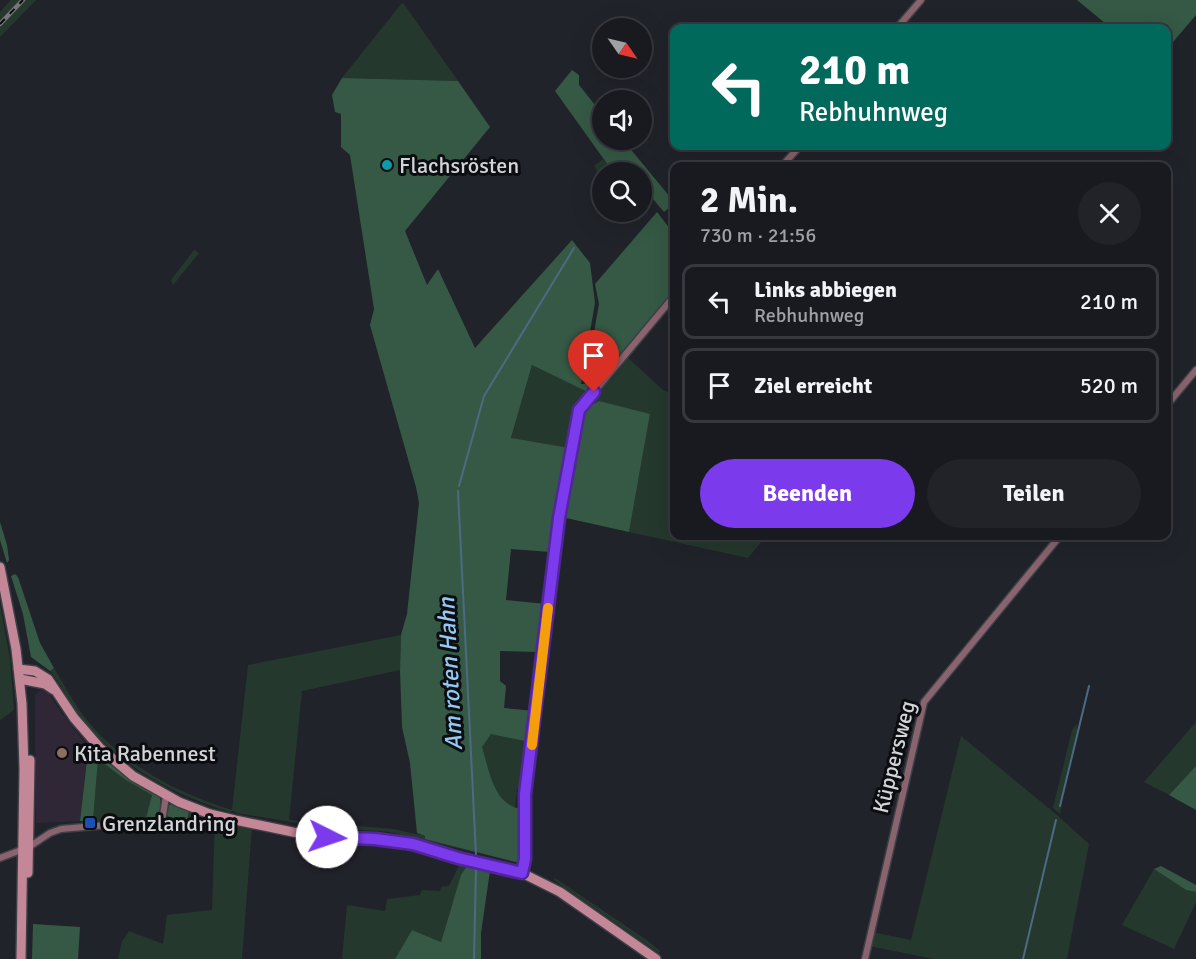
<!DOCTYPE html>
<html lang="de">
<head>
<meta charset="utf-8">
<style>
  :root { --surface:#191a20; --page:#222329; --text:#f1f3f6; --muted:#9fa1a5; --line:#37383e; --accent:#7c3aed }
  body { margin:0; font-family:Signika,sans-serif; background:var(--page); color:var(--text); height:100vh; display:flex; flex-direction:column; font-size:22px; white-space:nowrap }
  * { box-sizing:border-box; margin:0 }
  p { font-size:20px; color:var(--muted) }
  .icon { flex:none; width:33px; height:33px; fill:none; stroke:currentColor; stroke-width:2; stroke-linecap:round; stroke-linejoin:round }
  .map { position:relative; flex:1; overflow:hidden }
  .sheet { position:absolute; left:670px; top:162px; width:501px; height:378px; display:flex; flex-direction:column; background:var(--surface); border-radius:12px; box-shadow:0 6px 24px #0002,0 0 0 2px var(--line) }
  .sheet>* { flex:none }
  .guide { position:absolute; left:670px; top:24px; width:501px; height:126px; border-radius:12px; box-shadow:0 6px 24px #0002,0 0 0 2px var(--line); background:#00695c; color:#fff; overflow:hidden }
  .needle { width:39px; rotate:124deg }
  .fabs { position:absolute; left:592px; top:18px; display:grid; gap:12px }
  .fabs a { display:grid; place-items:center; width:60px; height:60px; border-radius:50%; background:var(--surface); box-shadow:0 6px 24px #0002,0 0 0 2px var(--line); font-size:30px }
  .pin { position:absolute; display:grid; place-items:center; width:51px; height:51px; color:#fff; margin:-62px -26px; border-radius:50% 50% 50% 0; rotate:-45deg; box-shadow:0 0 6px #0007 }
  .pin .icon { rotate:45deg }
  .me { position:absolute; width:66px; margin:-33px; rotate:94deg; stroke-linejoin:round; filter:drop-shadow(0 0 4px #0008) }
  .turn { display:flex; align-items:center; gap:21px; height:126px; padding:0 30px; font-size:27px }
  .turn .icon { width:78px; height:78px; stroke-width:2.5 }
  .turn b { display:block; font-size:42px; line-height:51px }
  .round { display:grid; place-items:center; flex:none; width:63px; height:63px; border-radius:32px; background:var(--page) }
  .summary { display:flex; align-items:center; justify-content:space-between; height:102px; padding:0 30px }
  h1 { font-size:36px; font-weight:700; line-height:45px }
  .action { display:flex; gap:12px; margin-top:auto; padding:12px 30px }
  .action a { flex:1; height:69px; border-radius:36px; background:var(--accent); color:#fff; font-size:24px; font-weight:700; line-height:69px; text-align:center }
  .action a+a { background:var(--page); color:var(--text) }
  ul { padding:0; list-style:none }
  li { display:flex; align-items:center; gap:18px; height:75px; margin:0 12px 9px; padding:0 18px; border:3px solid var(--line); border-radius:12px }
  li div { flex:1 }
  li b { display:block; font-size:22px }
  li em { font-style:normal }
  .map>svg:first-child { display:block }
  .education { fill:#302736 }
  .green { fill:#25382d }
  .forest { fill:#355944 }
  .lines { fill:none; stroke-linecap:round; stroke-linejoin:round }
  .stream { stroke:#4b6b83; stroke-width:2 }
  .street-casing { stroke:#3d3f46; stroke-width:9 }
  .secondary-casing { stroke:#3d3f46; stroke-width:12 }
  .street { stroke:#89636d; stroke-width:6 }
  .secondary { stroke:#c48797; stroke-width:9 }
  .rail-casing { stroke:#75777c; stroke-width:4.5 }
  .rail { stroke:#0c0d10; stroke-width:2; stroke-dasharray:7; stroke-linecap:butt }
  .route-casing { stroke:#51269a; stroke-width:15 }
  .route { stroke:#7c3aed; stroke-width:10 }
  .slow { stroke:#f59e0b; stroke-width:10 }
  .culture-dot { fill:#0f9aa8; stroke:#0c0d10; stroke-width:2 }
  .education-dot { fill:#8d6e63; stroke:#0c0d10; stroke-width:2 }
  .transit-dot { fill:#1a4fb4; stroke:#0c0d10; stroke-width:2 }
  .labels { text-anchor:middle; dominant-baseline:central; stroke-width:6; stroke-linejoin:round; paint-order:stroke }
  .poi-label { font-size:22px; fill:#d2d4d8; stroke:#0c0d10; text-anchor:start }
  .street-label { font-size:22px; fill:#d2d4d8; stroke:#0c0d10 }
  .water-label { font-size:24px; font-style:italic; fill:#92caf5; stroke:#0c0d10 }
</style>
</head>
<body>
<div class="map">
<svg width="1196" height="959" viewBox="0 0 1196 959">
  <rect width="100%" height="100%" fill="#21232a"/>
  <path class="education" d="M41 690 48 692 56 705 88 747 80 821 36 823 35 695Z"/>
  <path class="green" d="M11 0H36L0 37V12Z
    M402 3 404 4 458 81 342 78Z
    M603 159 613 172H603V180L594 166Z
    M194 250 199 253 173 285 171 280Z
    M627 357 663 390 675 395V536H766L748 558 629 532 650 414 585 409 575 449H571L551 552 511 549 500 651V681L506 686 504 708 534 711 524 789H517L515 808 507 804 495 789 520 863 390 832 321 827 237 813 233 811 230 812C170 794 113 762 75 710 66 697 60 683 50 671L54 668C62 681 69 695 78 708 114 760 173 792 232 810L248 665 401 635 400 670 302 691 289 820 393 829 425 836 505 439 541 444 511 439 532 365 589 391 593 396Z
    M0 604 10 659 14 710 0 720Z
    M1196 722V766L1169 795 1144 782Z
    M1077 724V732L1066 777 1060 814 1053 808 1072 730Z
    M961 736 1057 815 1089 844 1067 959H934L869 946 872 932 911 940Z
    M98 758 152 795 146 818 93 821Z
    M189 810 252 827 242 959H118L122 941 129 931 163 944 167 915 212 910 215 819 188 817Z
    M471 860 444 952 453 901 441 942 412 930 395 959H342L347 905 385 911 387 899 420 895 422 890 440 891 441 887 449 886 461 861Z
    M1154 869 1186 890 1196 892V902L1174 949 1122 925Z
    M555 878 648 941 660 951 659 953 554 880Z"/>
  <path class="forest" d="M1077 0H1196V15L1167 49V28H1111Z
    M572 70 579 75V85L603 115V140H623L675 203 664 212 642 186V172H613L555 91Z
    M342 78 458 81 490 127 405 231 427 285 438 269 475 348 572 240 590 263 595 303 581 384H585L599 304 595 284 657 212 674 234 675 233V291L590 393 532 365 511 438 575 449 585 409 599 401 650 414 629 532 557 516 551 552 511 549 506 600 546 604 540 652 500 651V681L506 686 504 708 534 711 530 742 491 734 482 747C489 770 494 806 522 809L520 863 425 839V836L417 833 410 763 402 727 400 670 401 635 407 614 419 503 416 487 370 325 374 309 350 155 341 147V114L335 112 332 95Z
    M0 522 7 545 9 560 7 563 0 540Z
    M15 574 18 577 40 643 54 668 50 671 31 657 23 614 11 576Z
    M89 743 141 785 160 796 161 808 155 817 146 818 152 795 126 780 98 759 93 821H80Z
    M1196 766V810L1169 795Z
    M174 803 189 810 188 817 170 818 166 814C167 808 167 805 174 803Z
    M471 860 491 864 481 933V959H395L412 930 441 942 461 875Z
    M1161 866 1196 885V892L1186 890 1154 869Z
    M33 924 80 927 78 959H32Z"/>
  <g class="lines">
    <path class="stream" d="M459 486 484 396 574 248
      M458 491 476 855
      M1060 806 1089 686
      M474 959 476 868
      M1023 959 1056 820"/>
    <defs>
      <path id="street" d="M897 28 921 0
        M782 166 800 146
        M1167 405 1196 370
        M162 822 166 796
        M0 858 29 847 50 833 61 829 130 823 209 821
        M522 873 525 859V794L536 718 552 572 559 518 579 410 675 295
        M865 959 924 702 1060 536"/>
      <path id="secondary" d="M0 567 16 649 22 704 24 769 21 959
        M18 669 35 671 48 679 74 718 100 748 133 776 179 802 210 814 235 820 307 835 394 841 522 873 560 892 656 959
        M20 679 45 684 54 690
        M28 873 30 760"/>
    </defs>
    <use href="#street" class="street-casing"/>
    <use href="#secondary" class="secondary-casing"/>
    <use href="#street" class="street"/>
    <use href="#secondary" class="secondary"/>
    <defs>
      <path id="rail" d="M0 24 23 0"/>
    </defs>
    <use href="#rail" class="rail-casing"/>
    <use href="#rail" class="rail"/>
  </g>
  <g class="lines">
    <defs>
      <path id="route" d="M327 837 375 839 413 844 458 858 522 873 525 859V794L559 518 579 410 594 392"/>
    </defs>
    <use href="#route" class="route-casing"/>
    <use href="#route" class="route"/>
    <path class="slow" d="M532 745 548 608"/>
  </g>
  <circle class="culture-dot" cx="387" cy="165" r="6"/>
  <circle class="education-dot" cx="62" cy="753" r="6"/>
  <rect class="transit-dot" x="84" y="817" width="12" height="12" rx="3"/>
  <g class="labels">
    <g class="poi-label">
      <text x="399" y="165">Flachsrösten</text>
      <text x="74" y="753">Kita Rabennest</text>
      <text x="102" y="823">Grenzlandring</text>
    </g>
    <g class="street-label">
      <text transform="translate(894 757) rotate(-76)">Küppersweg</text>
    </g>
    <g class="water-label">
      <text transform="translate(450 674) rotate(-93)">Am roten Hahn</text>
    </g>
  </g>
</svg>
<div class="fabs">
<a><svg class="needle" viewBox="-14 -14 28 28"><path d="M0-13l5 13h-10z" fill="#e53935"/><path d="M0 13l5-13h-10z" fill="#9fa1a5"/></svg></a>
<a><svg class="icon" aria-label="sound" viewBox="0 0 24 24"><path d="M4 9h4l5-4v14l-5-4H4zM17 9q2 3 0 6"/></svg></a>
<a><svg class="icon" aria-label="search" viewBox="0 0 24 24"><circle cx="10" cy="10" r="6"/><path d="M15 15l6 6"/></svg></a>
</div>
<div class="pin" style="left:594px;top:392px;background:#d93025"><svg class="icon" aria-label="arrive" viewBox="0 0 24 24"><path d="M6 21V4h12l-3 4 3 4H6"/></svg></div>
<svg class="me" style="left:327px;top:837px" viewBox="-20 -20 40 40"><circle r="19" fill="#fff"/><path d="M0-13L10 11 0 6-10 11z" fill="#7c3aed"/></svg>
<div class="guide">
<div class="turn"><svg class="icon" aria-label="left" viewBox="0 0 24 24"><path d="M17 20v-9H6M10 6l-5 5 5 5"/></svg><div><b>210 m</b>Rebhuhnweg</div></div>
</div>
<section class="sheet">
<div class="summary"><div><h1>2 Min.</h1><p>730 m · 21:56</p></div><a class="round"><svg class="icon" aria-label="close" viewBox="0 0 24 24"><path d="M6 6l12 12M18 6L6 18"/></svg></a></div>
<ul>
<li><svg class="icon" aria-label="left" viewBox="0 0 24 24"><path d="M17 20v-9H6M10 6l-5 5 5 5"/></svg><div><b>Links abbiegen</b><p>Rebhuhnweg</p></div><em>210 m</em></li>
<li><svg class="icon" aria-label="arrive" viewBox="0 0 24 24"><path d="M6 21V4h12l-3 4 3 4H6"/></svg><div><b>Ziel erreicht</b></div><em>520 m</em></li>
</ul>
<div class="action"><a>Beenden</a><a>Teilen</a></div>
</section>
</div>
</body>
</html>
